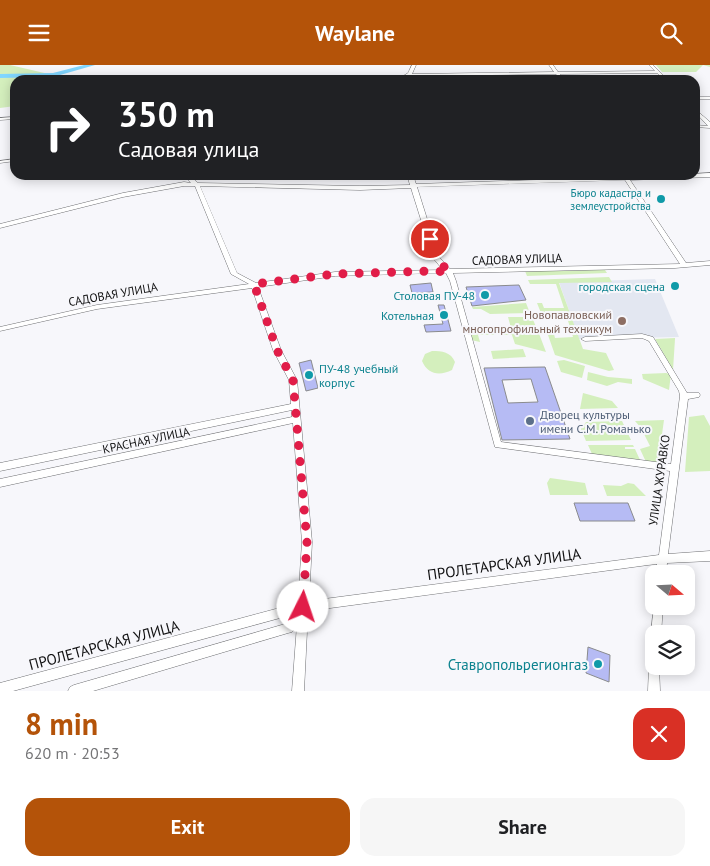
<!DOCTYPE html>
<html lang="en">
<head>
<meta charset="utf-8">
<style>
  :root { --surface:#fff; --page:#f6f6f6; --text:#202124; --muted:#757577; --accent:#b45309 }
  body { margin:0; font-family:"PT Sans",sans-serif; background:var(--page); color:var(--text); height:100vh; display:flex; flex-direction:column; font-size:19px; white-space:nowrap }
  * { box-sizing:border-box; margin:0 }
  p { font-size:16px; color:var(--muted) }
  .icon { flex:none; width:28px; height:28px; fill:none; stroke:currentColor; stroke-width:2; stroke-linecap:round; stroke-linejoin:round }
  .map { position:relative; height:626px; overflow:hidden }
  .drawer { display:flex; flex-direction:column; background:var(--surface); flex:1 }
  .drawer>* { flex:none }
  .top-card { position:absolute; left:10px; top:10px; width:690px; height:105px; border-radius:15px; box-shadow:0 2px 12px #0003; background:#202124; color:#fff; overflow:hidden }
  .needle { width:32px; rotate:109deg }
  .fabs { position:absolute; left:645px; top:500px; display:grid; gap:10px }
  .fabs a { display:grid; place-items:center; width:50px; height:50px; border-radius:10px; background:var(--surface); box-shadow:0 2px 12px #0003; font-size:25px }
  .pin { position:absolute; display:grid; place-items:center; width:42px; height:42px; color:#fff; margin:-21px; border:2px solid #fff; border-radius:50%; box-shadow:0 1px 5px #0007 }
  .me { position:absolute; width:55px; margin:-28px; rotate:4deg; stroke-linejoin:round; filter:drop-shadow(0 0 4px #0008) }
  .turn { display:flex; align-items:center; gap:18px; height:105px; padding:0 25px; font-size:22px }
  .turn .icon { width:65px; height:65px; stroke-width:2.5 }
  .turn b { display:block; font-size:35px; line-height:42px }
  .round { display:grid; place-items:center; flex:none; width:52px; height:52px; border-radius:15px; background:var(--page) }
  .overview { display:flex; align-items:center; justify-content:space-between; height:85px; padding:0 25px }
  h1 { font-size:30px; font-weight:700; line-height:38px; color:var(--accent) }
  .action { display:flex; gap:10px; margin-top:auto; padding:10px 25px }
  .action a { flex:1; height:58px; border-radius:15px; background:var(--accent); color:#fff; font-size:20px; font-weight:700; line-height:58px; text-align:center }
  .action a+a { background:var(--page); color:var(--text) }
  header { display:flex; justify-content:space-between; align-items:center; height:65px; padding:0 25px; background:var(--accent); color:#fff; font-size:22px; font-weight:700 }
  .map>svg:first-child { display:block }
  .built { fill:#e3e7f1 }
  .green { fill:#d4efbd }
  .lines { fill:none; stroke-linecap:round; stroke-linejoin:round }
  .river { fill:#81d6ff; fill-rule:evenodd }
  .building { fill:#b6bbf4; stroke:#8a8b8d; fill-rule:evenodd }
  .street-casing { stroke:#6e6f72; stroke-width:1 }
  .street { fill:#fff; fill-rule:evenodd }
  .route { stroke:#e11d48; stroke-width:9; stroke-dasharray:0 16.2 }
  .culture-dot { fill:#0f9aa8; stroke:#f7f7fb; stroke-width:2 }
  .education-dot { fill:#8d6e63; stroke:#f7f7fb; stroke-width:2 }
  .service-dot { fill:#5c6f8a; stroke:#f7f7fb; stroke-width:2 }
  .labels { text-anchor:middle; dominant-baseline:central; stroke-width:4; stroke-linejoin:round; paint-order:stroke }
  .far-culture-label { font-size:11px; fill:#0d838f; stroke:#f7f7fb; text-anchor:end }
  .street-label { font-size:12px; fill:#121213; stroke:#f7f7fb }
  .culture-label { font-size:12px; fill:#0d838f; stroke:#f7f7fb; text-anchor:end }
  .education-label { font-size:12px; fill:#785e54; stroke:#f7f7fb; text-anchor:end }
  .service-label { font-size:12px; fill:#4e5e75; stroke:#f7f7fb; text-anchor:start }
  .near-street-label { font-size:15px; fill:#121213; stroke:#f7f7fb }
  .near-culture-label { font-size:15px; fill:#0d838f; stroke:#f7f7fb; text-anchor:end }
</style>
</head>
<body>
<header><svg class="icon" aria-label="menu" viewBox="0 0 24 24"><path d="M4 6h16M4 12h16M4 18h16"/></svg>Waylane<svg class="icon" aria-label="search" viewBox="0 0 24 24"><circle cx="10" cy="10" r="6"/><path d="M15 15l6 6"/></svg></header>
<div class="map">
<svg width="710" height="626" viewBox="0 0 710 626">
  <rect width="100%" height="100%" fill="#f7f7fb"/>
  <path class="built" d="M655 214 679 272 579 274 559 217Z"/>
  <path class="green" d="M0 0H10L66 13 99 15H15V41L0 43Z
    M656 0H710V2L703 0 696 7H662Z
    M605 205 607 208 527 211 525 206Z
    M609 212 612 217 559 218 583 284 606 288 614 305 609 306 555 290 548 270 554 269 555 273 573 272 565 246H545V248H541L537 238H542L544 243H564L556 219H530L528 215Z
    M526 238 530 248 490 249 481 244H473L472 242Z
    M508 252H532L536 262 511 263Z
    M538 266 546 287 515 279 512 270H478L480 277 471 275 469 267Z
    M675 273V274L673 305 655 274Z
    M523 284 526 292 493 294 491 286Z
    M432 286C442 286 451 287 455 297L452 305C440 311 428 310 422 296L425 289Z
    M564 295 585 301 582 313 561 307 557 296Z
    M588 307 608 312 632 314V319L618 317 607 321 587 315Z
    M666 308 671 309 669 325 643 314 642 309Z
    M583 328 612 336 618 343 580 344Z
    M621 346 627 352 585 354 582 348Z
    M704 350 710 361V406L685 407 689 352Z
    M664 355 658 398 646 397 640 384 650 381 641 363 635 356Z
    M622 356 631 375 586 376 581 364 586 357Z
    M588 380H633L634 382H625V384H635L640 395 592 389Z
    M550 413 585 418 588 430H550L547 418Z
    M628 418 634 419 646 431H607L603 420 621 421Z"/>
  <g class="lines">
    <path class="river" d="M84 0H95L53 12 0 13V9L53 8Z"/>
  </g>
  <path class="building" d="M431 218 433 227 412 228 410 220Z
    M519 220 526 235 472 241 466 222Z
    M438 240H444L451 266 426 267 424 260 443 259Z
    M311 295 318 323 306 326 299 298Z
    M545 302 570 374 502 375 484 303ZM531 314 538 337 508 338 502 315Z
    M574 438H628L635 456H580Z
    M588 582 610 590 609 617 586 608Z"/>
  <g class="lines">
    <defs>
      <path id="street" d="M412 0H416L412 9 554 7 549 0H553L558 7 655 6 649 0H653L668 15H664L657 8 560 9 564 15H560L556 9 409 11 402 15H397L408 8Z
        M695 32H710V34H695Z
        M695 44 710 57V63L695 62V60L708 61 695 47Z
        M15 52V54L0 55V53Z
        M15 94V96L0 98V96Z
        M710 108V112L630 115 686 198 710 196V200L675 203 453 208 456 216 501 377 671 399 680 331 679 326 649 276 642 273 585 276 581 274 585 272 642 269 653 272 687 328H699L700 330 699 332 688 334 668 489 710 486V496L667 498 666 509H656L657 499 648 500 308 546 304 626H292L297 560 292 567 288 568 93 626H68L70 622 74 620 285 559 291 550 13 626H0V618L298 538 302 477 293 358 0 422V414L292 352V345L0 406V398L291 339 289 315 273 285 252 223 97 244 0 266V262L97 240 249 219 231 209 195 121H184L123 132 0 163V159L123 128 184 117 191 118 183 110H189L198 118 360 121 410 120 407 110H413L416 119 623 112 621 110H627L628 112 695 110V109ZM625 115 680 199 450 204 439 192 417 122ZM200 121 360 125 411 123 433 193 443 205 335 207 256 218 237 208ZM446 208 450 216 495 382 670 406 659 490 309 536 312 477 297 315 281 285 258 222 335 211Z
        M654 539V541H663L661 569H654V573L651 569Z
        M654 596V601H659L660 626H648L649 601 650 597Z"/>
    </defs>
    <use href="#street" class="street-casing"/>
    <use href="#street" class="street"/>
  </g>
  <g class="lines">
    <path class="route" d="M303 542 307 477 293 315 277 285 254 219 335 209 434 206 449 207 436 193 430 174"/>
  </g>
  <g class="culture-dot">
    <circle cx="661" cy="134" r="5"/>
    <circle cx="675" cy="221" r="5"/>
    <circle cx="485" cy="230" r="5"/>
    <circle cx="444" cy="250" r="5"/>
    <circle cx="309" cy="310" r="5"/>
    <circle cx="598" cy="599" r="5"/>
  </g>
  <circle class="education-dot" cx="622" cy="256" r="5"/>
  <circle class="service-dot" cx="530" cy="356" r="5"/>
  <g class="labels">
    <g class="far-culture-label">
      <text x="651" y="128">Бюро кадастра и<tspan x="651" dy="13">землеустройства</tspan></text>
    </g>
    <g class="street-label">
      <text transform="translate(517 194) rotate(-2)">САДОВАЯ УЛИЦА</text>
      <text transform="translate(113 229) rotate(-10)">САДОВАЯ УЛИЦА</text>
      <text transform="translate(146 375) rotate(-12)">КРАСНАЯ УЛИЦА</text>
      <text transform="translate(659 415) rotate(-82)">УЛИЦА ЖУРАВКО</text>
    </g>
    <g class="culture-label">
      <text x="665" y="221">городская сцена</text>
      <text x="475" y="230">Столовая ПУ-48</text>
      <text x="434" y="250">Котельная</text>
      <text x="319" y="303" text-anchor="start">ПУ-48 учебный<tspan x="319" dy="14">корпус</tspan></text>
    </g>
    <g class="education-label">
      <text x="612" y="249">Новопавловский<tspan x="612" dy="14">многопрофильный техникум</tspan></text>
    </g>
    <g class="service-label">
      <text x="540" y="349">Дворец культуры<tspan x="540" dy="14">имени С.М. Романько</tspan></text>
    </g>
    <g class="near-street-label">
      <text transform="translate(504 499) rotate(-8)">ПРОЛЕТАРСКАЯ УЛИЦА</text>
      <text transform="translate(104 580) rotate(-15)">ПРОЛЕТАРСКАЯ УЛИЦА</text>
    </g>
    <g class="near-culture-label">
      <text x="588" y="599">Ставропольрегионгаз</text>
    </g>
  </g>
</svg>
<div class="fabs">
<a><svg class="needle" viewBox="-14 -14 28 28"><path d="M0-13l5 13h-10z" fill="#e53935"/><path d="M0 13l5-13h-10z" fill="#757577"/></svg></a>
<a><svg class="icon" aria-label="layers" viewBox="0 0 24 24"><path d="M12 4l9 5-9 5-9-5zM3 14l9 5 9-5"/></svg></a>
</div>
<div class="pin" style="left:430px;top:174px;background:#d93025"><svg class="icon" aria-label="arrive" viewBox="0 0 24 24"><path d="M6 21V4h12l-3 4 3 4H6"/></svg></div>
<svg class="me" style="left:303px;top:542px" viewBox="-20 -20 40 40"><circle r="19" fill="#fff"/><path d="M0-13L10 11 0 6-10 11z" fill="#e11d48"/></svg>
<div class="top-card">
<div class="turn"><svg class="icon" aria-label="right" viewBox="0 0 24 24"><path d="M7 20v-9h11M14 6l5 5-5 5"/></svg><div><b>350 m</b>Садовая улица</div></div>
</div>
</div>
<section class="drawer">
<div class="overview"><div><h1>8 min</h1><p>620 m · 20:53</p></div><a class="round" style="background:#d93025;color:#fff"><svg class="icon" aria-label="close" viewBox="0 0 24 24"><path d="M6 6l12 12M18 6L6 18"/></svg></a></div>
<div class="action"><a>Exit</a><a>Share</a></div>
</section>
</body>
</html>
